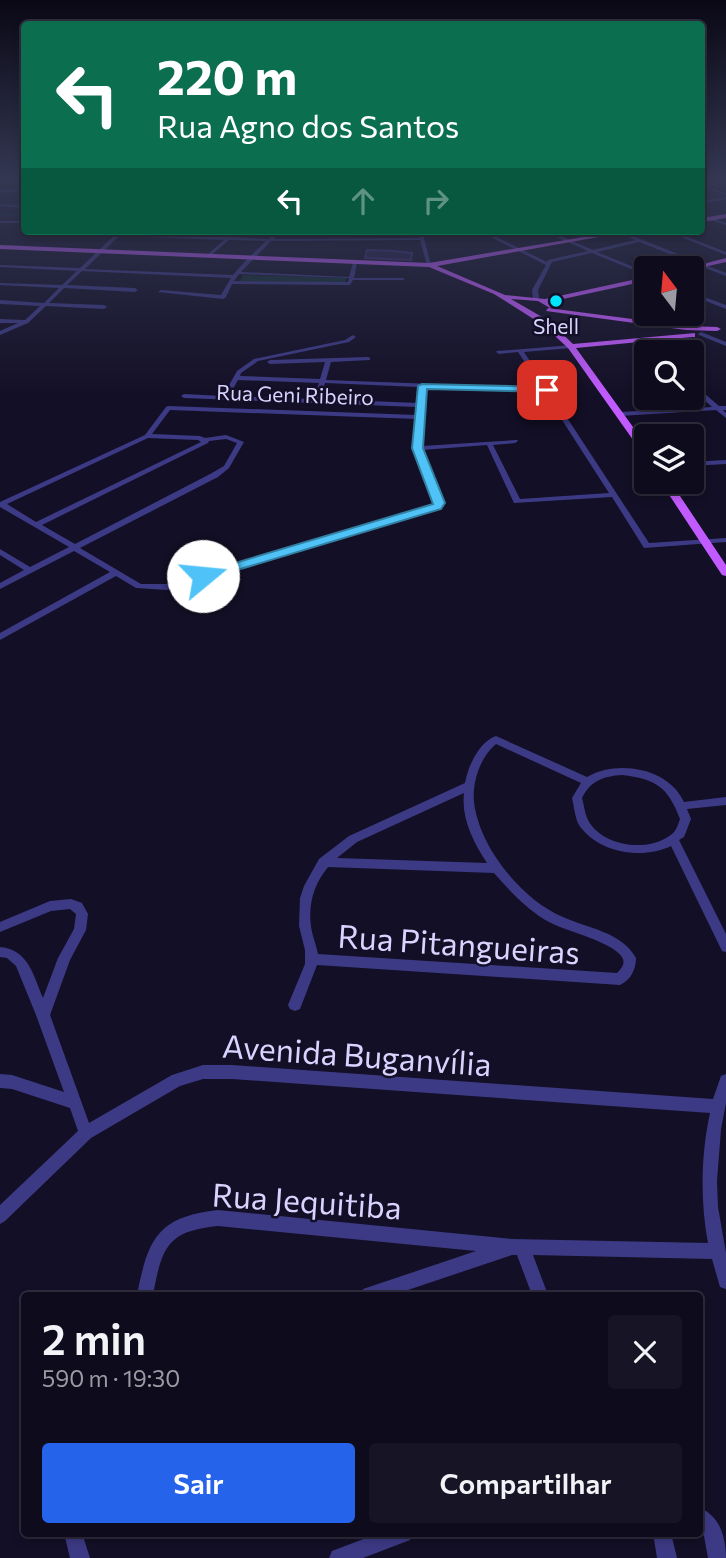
<!DOCTYPE html>
<html lang="pt">
<head>
<meta charset="utf-8">
<style>
  :root { --surface:#0e0b1c; --page:#171425; --text:#f1f3f6; --muted:#9b9ba3; --line:#2e2b3b; --accent:#2563eb }
  body { margin:0; font-family:Commissioner,sans-serif; background:var(--page); color:var(--text); height:100vh; display:flex; flex-direction:column; font-size:26px; white-space:nowrap }
  * { box-sizing:border-box; margin:0 }
  p { font-size:23px; color:var(--muted) }
  .icon { flex:none; width:38px; height:38px; fill:none; stroke:currentColor; stroke-width:2; stroke-linecap:round; stroke-linejoin:round }
  .map { position:relative; flex:1; overflow:hidden }
  .details { position:absolute; left:21px; top:1292px; width:682px; height:245px; display:flex; flex-direction:column; background:var(--surface); border-radius:7px; box-shadow:0 4px 10px #0003,0 0 0 2px var(--line) }
  .details>* { flex:none }
  .top-card { position:absolute; left:21px; top:21px; width:684px; height:214px; border-radius:7px; box-shadow:0 4px 10px #0003,0 0 0 2px var(--line); background:#0b6e4f; color:#fff; overflow:hidden }
  .needle { width:46px; rotate:344deg }
  .controls { position:absolute; left:634px; top:256px; display:grid; gap:14px }
  .controls a { display:grid; place-items:center; width:70px; height:70px; border-radius:7px; background:var(--surface); box-shadow:0 4px 10px #0003,0 0 0 2px var(--line); font-size:35px }
  .pin { position:absolute; display:grid; place-items:center; width:60px; height:60px; color:#fff; margin:-30px; border-radius:14px; box-shadow:0 4px 10px #0006 }
  .me { position:absolute; width:77px; margin:-38px; rotate:73deg; stroke-linejoin:round; filter:drop-shadow(0 0 5px #0008) }
  .turn { display:flex; align-items:center; gap:24px; height:147px; padding:0 21px; font-size:32px }
  .turn .icon { width:91px; height:91px; stroke-width:2.5 }
  .turn b { display:block; font-size:49px; line-height:60px }
  .lanes { display:flex; align-items:center; height:66px; padding:0 21px; background:#0003; justify-content:center; gap:35px; direction:ltr }
  .lanes .off { opacity:.35 }
  .round { display:grid; place-items:center; flex:none; width:74px; height:74px; border-radius:7px; background:var(--page) }
  .summary { display:flex; align-items:center; justify-content:space-between; height:119px; padding:0 21px }
  h1 { font-size:42px; font-weight:600; line-height:52px }
  .primary-button { display:flex; gap:14px; margin-top:auto; padding:14px 21px }
  .primary-button a { flex:1; height:80px; border-radius:7px; background:var(--accent); color:#fff; font-size:28px; font-weight:600; line-height:80px; text-align:center }
  .primary-button a+a { background:var(--page); color:var(--text) }
  .map>svg:first-child { display:block }
  .green { fill:#12302f }
  .lines { fill:none; stroke-linecap:round; stroke-linejoin:round }
  .stream { stroke:#0c2248; stroke-width:2 }
  .building { fill:#241b47; stroke:#3b2d73; stroke-width:2 }
  .minor { fill:#3d3a85; fill-rule:evenodd }
  .major { fill:#c25bff; fill-rule:evenodd }
  .route { fill:#4fc3f7; stroke:#337fa1; stroke-width:2 }
  .poi-dot { fill:#00e5ff; stroke:#130f26; stroke-width:2.5 }
  .labels { text-anchor:middle; dominant-baseline:central; stroke-width:5; stroke-linejoin:round; paint-order:stroke }
  .far-poi-label { font-size:21px; fill:#d9d4ff; stroke:#130f26 }
  .far-street-label { font-size:21px; fill:#d9d4ff; stroke:#130f26 }
  .near-street-label { font-size:32px; fill:#d9d4ff; stroke:#130f26 }
</style>
</head>
<body>
<div class="map">
<svg width="726" height="1558" viewBox="0 0 726 1558">
  <rect width="100%" height="100%" fill="#130f26"/>
  <path class="green" d="M243 275 346 278 345 283 240 281Z"/>
  <g class="lines">
    <path class="stream" d="M0 215 24 216"/>
  </g>
  <path class="building" d="M367 250 394 251 412 253 411 260 365 258Z"/>
  <g class="lines">
    <path class="minor" d="M726 181V183L706 186 726 193V195L702 187 704 184Z
      M0 190H24V192H0Z
      M726 197V199L702 203V201Z
      M0 204 24 206V208L0 206Z
      M702 215 726 223V225L702 217Z
      M0 221H24V223H0Z
      M119 231H124L122 234 227 237 233 231H238L232 237 269 239 277 231H282L274 239 420 238 418 231H422L431 265 429 266 427 265 420 240 271 241 241 272 349 277 353 263 355 262 357 263 354 278H403L405 279 403 280H353L350 285 232 284 226 297 223 299 158 292 161 290 221 295 231 278 82 271 67 285 135 288 138 290 135 292 64 288 49 303 104 305 107 307 104 309 46 306 28 323 0 335V331L18 323H0V319L25 320 40 306 0 304V300L44 303 59 288 0 285V283L62 285 77 271 0 267V265L80 268ZM119 236 224 240 207 255 209 257 229 240 266 241 246 260 233 275 85 269ZM239 274 347 278H349L348 282 234 281Z
      M479 231H484L547 262 548 260 588 251 543 231H549L593 250 635 240 614 231H620L726 273V276L639 242 597 252 646 272V275L592 253 552 262 538 290 539 298 536 300 533 298 532 290 546 265Z
      M666 231H672L726 252V255Z
      M691 292 726 305V309L691 295Z
      M701 332 726 342V346L699 335 698 334Z
      M353 335 356 337 349 342 258 361 241 373 240 376 320 379 325 362 270 364 267 362 270 360 368 357 370 358V360L331 362 326 380 542 388 518 352 499 354 496 352 497 351 573 345 574 346 571 348 524 352 649 543 726 538V542L644 548 612 497 514 503 487 445 422 450 443 503 440 508 167 590 136 588 116 576 0 640V633L110 572 74 551 0 589V583L24 570 0 555V549L30 567 69 547 0 507V502L145 435 166 407 168 406 417 415V407L184 398 181 396 184 394 223 396 237 371 254 359 345 340ZM238 380 319 383 313 399 229 396ZM325 383 419 387 418 403 320 399ZM425 387 544 392 609 493 520 499 493 445 515 443 518 441 517 440 422 446ZM170 410 417 419 415 448 435 503 167 584H141L80 548 218 477 229 468 244 442 226 435 205 438 200 436 152 434ZM148 438 198 440 201 442 36 522 7 504ZM226 439 237 443 224 466 212 473 75 544 42 525 208 443 209 441Z
      M644 338 646 339 660 352H653L642 341V339Z
      M691 382 719 406H726V410H723L726 413V418L716 410 620 416 617 414 620 412 712 407 691 388Z
      M726 460V464L691 466V462Z
      M496 736 587 777C617 759 669 768 684 802L726 797V805L687 809 691 819 684 837 679 840 726 934V952L722 951 671 846C642 860 598 853 579 825 575 818 574 806 572 798L581 783 496 744C480 757 472 783 474 802 479 847 522 900 563 917 587 928 622 932 636 958 636 969 631 980 620 985L317 965 300 1009 295 1011 290 1009 288 1005 305 964V950L299 926 300 898 304 886 319 859 349 836 465 783C468 766 479 742 496 736ZM622 775C656 779 668 787 680 819 678 824 677 830 672 834 650 853 602 847 588 820 585 814 584 805 582 798 590 781 604 776 622 775ZM464 793C461 818 473 842 487 863L337 858 357 842ZM328 867 494 873C510 891 528 911 551 923 566 931 617 943 623 959 625 965 621 969 617 973L318 954C316 944 312 935 311 926 308 904 314 884 328 867Z
      M71 899 82 903 88 914 86 930 70 960 50 1015 89 1123 172 1075 203 1065H232L713 1099 721 1076 726 1074V1103L721 1129 717 1181 718 1207 726 1253V1289L720 1287 712 1259 533 1255 548 1295H532L517 1255H512L393 1295H361L363 1289 369 1287 476 1251 218 1226C167 1231 162 1247 153 1295H137C148 1239 157 1217 218 1210L512 1239 708 1243C700 1200 701 1155 710 1113L232 1079H203L180 1086 91 1138 5 1221 0 1224V1205L78 1131 70 1108 12 1089 0 1088V1074L12 1075 64 1092 36 1015 16 966 7 958 0 957V947C29 950 33 975 43 998L58 958 74 929 76 914 70 909 51 911 0 932V922L50 901Z
      M700 1508C720 1516 726 1538 726 1558H708L704 1536 700 1531Z
      M64 1533H82L90 1558H70Z
      M379 1533H412L410 1540 363 1558H329L332 1551Z
      M653 1533H671L677 1558H657Z"/>
    <path class="major" d="M726 214V218L702 222V218Z
      M619 231H632L437 266 505 295 545 299 646 277V281L549 302 553 306 550 308 538 301 511 299 549 321 573 344 695 333V337H692L576 348 646 445V455L643 454 568 348 543 325 494 294 429 267 0 249V245L429 263Z
      M726 258V262L691 270V268H688Z
      M548 308 686 326 717 327 721 329 717 331 686 330 546 311Z
      M660 481H670L726 565V576L722 575Z"/>
  </g>
  <linearGradient id="sky" x2="0" y2="1"><stop stop-color="#0a0815"/><stop offset="0.45" stop-color="#333752"/><stop offset="1" stop-color="#333752" stop-opacity="0"/></linearGradient>
  <rect width="726" height="397" fill="url(#sky)"/>
  <path class="route" d="M422 384 547 387 551 390 547 392 427 389 423 448 445 503 441 509 207 579H198V574L433 504 412 448 418 386Z"/>
  <circle class="poi-dot" cx="556" cy="301" r="7"/>
  <g class="labels">
    <g class="far-poi-label">
      <text x="556" y="325">Shell</text>
    </g>
    <g class="far-street-label">
      <text transform="translate(295 394) rotate(2)">Rua Geni Ribeiro</text>
    </g>
    <g class="near-street-label">
      <text transform="translate(459 943) rotate(4)">Rua Pitangueiras</text>
      <text transform="translate(357 1054) rotate(4)">Avenida Buganvília</text>
      <text transform="translate(307 1200) rotate(4)">Rua Jequitiba</text>
    </g>
  </g>
</svg>
<div class="controls">
<a><svg class="needle" viewBox="-14 -14 28 28"><path d="M0-13l5 13h-10z" fill="#e53935"/><path d="M0 13l5-13h-10z" fill="#9b9ba3"/></svg></a>
<a><svg class="icon" aria-label="search" viewBox="0 0 24 24"><circle cx="10" cy="10" r="6"/><path d="M15 15l6 6"/></svg></a>
<a><svg class="icon" aria-label="layers" viewBox="0 0 24 24"><path d="M12 4l9 5-9 5-9-5zM3 14l9 5 9-5"/></svg></a>
</div>
<div class="pin" style="left:547px;top:390px;background:#d93025"><svg class="icon" aria-label="arrive" viewBox="0 0 24 24"><path d="M6 21V4h12l-3 4 3 4H6"/></svg></div>
<svg class="me" style="left:203px;top:576px" viewBox="-20 -20 40 40"><circle r="19" fill="#fff"/><path d="M0-13L10 11 0 6-10 11z" fill="#4fc3f7"/></svg>
<div class="top-card">
<div class="turn"><svg class="icon" aria-label="left" viewBox="0 0 24 24"><path d="M17 20v-9H6M10 6l-5 5 5 5"/></svg><div><b>220 m</b>Rua Agno dos Santos</div></div>
<div class="lanes"><svg class="icon" aria-label="left" viewBox="0 0 24 24"><path d="M17 20v-9H6M10 6l-5 5 5 5"/></svg><svg class="icon off" aria-label="ahead" viewBox="0 0 24 24"><path d="M12 20V5M6 11l6-6 6 6"/></svg><svg class="icon off" aria-label="right" viewBox="0 0 24 24"><path d="M7 20v-9h11M14 6l5 5-5 5"/></svg></div>
</div>
<section class="details">
<div class="summary"><div><h1>2 min</h1><p>590 m · 19:30</p></div><a class="round"><svg class="icon" aria-label="close" viewBox="0 0 24 24"><path d="M6 6l12 12M18 6L6 18"/></svg></a></div>
<div class="primary-button"><a>Sair</a><a>Compartilhar</a></div>
</section>
</div>
</body>
</html>
